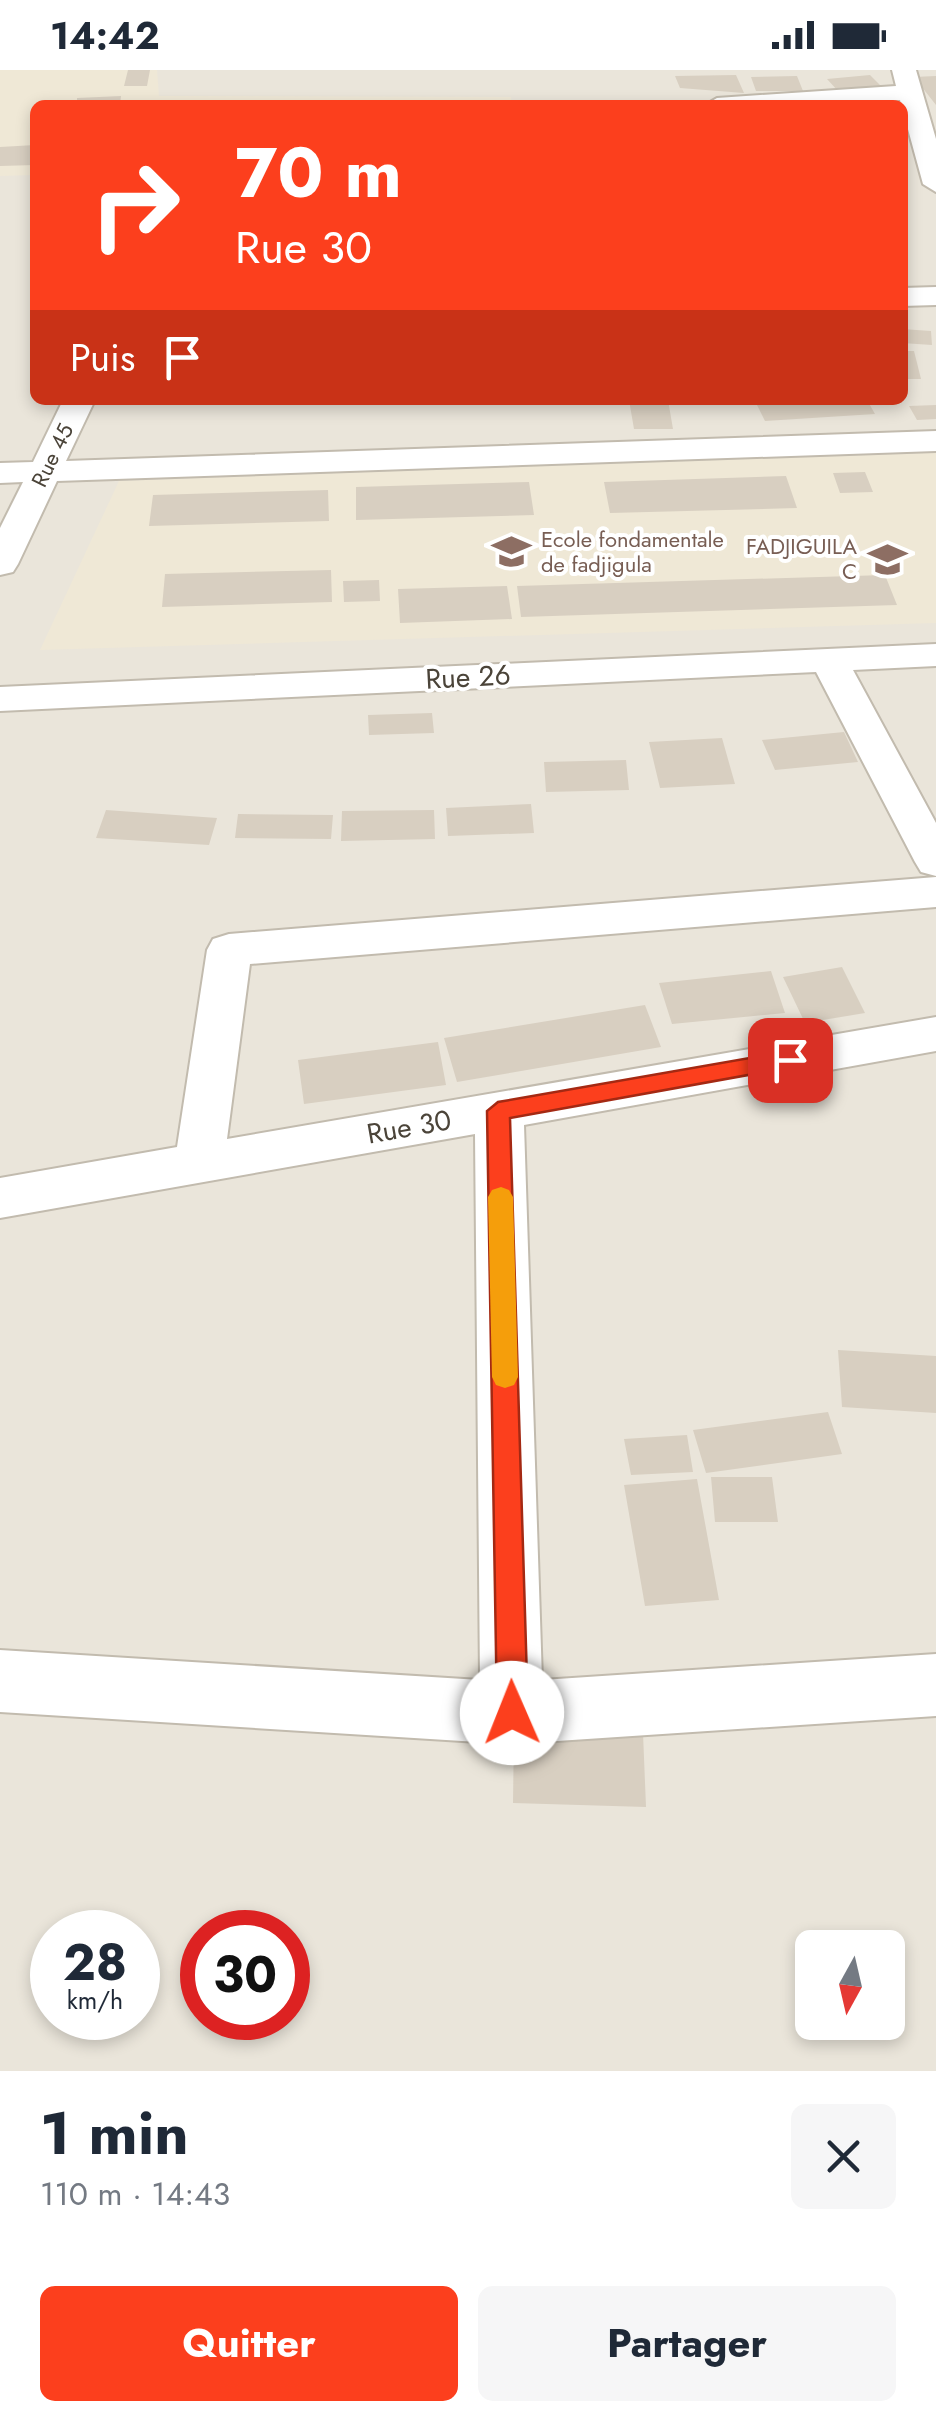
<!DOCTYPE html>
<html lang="fr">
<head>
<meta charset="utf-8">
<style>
  :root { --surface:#fff; --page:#f6f6f7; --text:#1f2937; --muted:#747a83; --accent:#fc3f1d }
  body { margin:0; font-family:Jost,sans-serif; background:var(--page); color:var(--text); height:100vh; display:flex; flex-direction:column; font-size:38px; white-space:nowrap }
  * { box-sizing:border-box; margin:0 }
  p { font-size:32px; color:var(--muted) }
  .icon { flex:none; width:55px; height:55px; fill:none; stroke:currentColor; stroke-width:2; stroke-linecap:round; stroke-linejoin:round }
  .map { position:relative; height:2001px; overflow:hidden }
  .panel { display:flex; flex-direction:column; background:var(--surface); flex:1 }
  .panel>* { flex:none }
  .guide { position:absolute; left:30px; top:30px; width:878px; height:305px; border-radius:15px; box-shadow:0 5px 15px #0003; background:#fc3f1d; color:#fff; overflow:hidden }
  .needle { width:65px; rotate:188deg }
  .controls { position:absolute; left:795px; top:1860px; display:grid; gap:20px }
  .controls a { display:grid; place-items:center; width:110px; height:110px; border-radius:15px; background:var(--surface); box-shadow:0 5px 15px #0003; font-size:50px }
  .speed { position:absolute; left:30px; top:1840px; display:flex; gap:20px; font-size:50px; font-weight:700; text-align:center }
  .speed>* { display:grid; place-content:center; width:130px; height:130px; border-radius:50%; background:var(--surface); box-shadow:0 5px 15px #0003; line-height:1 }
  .speed small { font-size:25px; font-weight:400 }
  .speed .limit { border:15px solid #d22; background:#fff; color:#111 }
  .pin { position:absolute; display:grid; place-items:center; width:85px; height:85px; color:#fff; margin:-42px; border-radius:20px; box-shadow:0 5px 15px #0006 }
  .me { position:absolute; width:110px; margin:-55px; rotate:359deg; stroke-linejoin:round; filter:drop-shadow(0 0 8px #0008) }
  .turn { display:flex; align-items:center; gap:35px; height:210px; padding:0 40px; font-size:45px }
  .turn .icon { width:130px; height:130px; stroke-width:2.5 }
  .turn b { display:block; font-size:70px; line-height:85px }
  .then { display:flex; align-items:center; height:95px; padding:0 40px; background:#0003; gap:20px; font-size:38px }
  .round { display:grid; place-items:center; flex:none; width:105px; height:105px; border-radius:15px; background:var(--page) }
  .overview { display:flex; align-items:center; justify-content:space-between; height:170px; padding:0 40px }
  h1 { font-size:60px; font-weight:700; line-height:75px }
  .primary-button { display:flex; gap:20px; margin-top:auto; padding:20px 40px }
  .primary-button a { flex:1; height:115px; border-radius:15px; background:var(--accent); color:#fff; font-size:40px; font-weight:700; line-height:115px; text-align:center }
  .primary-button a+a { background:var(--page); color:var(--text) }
  .status { display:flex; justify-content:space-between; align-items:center; height:70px; padding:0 50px; background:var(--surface); direction:ltr }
  .status svg { height:28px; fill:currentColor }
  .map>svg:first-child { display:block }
  .residential { fill:#eae5da; fill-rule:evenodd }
  .education { fill:#efe8d6 }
  .building { fill:#d8cfc1 }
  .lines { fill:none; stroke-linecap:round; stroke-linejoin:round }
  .street-casing { stroke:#c2bbae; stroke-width:4 }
  .street { fill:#fff; fill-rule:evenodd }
  .route { fill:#fc3f1d; stroke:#a42913; stroke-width:2.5 }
  .slow { fill:#f59e0b }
  .labels { text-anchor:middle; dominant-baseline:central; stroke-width:8; stroke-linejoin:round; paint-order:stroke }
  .far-street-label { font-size:22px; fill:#4b4439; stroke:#fff }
  .far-education-label { font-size:22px; fill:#785e54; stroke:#fff; text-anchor:start }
  .street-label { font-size:28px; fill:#4b4439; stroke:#fff }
</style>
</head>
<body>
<div class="status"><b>14:42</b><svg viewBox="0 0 49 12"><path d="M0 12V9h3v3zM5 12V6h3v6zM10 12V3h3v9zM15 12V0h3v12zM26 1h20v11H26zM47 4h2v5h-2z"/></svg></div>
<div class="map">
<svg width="936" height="2001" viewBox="0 0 936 2001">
  <rect width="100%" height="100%" fill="#f6f3ec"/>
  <path class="residential" d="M107 0H936V2001H0V15ZM35 35H902V330H35ZM52 1862H138V1948H52ZM202 1862H288V1948H202ZM812 1878H888V1952H812Z"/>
  <path class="education" d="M0 0H157L159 26 511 27 512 35H35V105L0 106Z
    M936 381V553L40 580 119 411Z"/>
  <path class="building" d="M128 0H150L147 16H124Z
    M736 5 744 23 680 18 675 6Z
    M870 5 881 16 838 21 827 9Z
    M797 6 803 21H756L751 7Z
    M936 6V35L914 7Z
    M121 26 120 35 77 33V28Z
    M35 75V95L0 96V77Z
    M902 259 931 261 932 275 902 273Z
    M902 281H914L921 309H902Z
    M629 330H668L673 359H634Z
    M802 330H867L875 344 765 351 756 333Z
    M936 335V349L917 350 909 336Z
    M865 402 873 422 840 423 833 403Z
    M786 406 797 438 610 443 604 412Z
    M529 412 534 445 356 450V417Z
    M328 420 329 451 149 456 153 425Z
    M331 500 332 532 162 537 165 504Z
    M885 505 897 535 521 547 517 516Z
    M379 510 380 531 344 532 343 511Z
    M507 516 512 549 400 553 398 519Z
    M432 643 434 663 369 665 368 645Z
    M844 662 858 692 775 700 762 670Z
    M722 668 735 714 660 718 649 672Z
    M626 690 629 720 546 722 544 692Z
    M531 734 534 763 448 766 446 738Z
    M106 740 217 748 209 775 96 768Z
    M434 740 435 769 341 771 342 741Z
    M238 744 333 745 331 769 235 768Z
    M842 897 865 943 805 953 783 907Z
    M771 901 785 943 672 954 659 913Z
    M645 935 661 977 457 1012 444 968Z
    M438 972 446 1015 304 1034 298 990Z
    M838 1280 936 1286V1343L842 1337Z
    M828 1342 842 1384 706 1403 693 1360Z
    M687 1365 693 1402 631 1405 624 1369Z
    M711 1407H772L778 1452H715Z
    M697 1409 719 1530 645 1536 624 1415Z
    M514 1660 643 1663 646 1737 513 1733Z"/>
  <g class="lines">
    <defs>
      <path id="street" d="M892 0H916L936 69V122L923 114 900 30 826 35H705L717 28 896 16Z
        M936 217V235L902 236V218Z
        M63 330H95L66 391 936 361V381L57 411 18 494 13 502 0 505V458L23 412 0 413V393L33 392Z
        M936 574V596L853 600 936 753V806L921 802 915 792 816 602 0 641V617Z
        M936 807V837L250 894 227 1069 936 947V981L524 1055 542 1610 936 1584V1646L512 1674 0 1642V1580L480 1610 475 1064 0 1148V1108L177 1077 207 880 213 869 229 864Z"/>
    </defs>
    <use href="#street" class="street-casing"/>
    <use href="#street" class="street"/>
  </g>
  <path class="route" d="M790 981 802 990 798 996 510 1048 528 1643 523 1653 512 1658 502 1653 497 1643 487 1041 498 1032Z"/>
  <path class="slow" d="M501 1117 509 1120 513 1127 518 1307 514 1315 505 1318 496 1315 492 1307 488 1127 492 1120Z"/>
  <defs>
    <symbol id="school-bare" viewBox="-9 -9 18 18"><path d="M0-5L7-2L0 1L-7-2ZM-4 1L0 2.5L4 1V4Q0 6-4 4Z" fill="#8d6e63" stroke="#fff" stroke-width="2.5" paint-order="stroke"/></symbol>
  </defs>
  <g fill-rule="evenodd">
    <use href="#school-bare" x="484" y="454" width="55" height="55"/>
    <use href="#school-bare" x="860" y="462" width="55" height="55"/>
  </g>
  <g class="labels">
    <g class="far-street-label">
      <text transform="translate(52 385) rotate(-64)">Rue 45</text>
    </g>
    <g class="far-education-label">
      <text x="541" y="469">Ecole fondamentale<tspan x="541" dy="25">de fadjigula</tspan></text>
      <text x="857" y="476" text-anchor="end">FADJIGUILA<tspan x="857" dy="25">C</tspan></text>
    </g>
    <g class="street-label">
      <text transform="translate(468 607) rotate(-3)">Rue 26</text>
      <text transform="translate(409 1057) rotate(-10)">Rue 30</text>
    </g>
  </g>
</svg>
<div class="controls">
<a><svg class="needle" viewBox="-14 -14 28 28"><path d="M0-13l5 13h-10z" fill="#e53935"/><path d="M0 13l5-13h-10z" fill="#747a83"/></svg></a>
</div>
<div class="speed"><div>28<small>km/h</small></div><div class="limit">30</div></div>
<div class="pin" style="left:790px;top:990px;background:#d93025"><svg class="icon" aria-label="arrive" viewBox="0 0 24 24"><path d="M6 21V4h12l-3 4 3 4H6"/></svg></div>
<svg class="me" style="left:512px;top:1643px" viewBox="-20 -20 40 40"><circle r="19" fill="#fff"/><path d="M0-13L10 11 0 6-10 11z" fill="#fc3f1d"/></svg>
<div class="guide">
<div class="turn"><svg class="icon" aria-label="right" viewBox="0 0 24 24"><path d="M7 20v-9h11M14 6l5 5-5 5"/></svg><div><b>70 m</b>Rue 30</div></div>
<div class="then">Puis<svg class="icon" aria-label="arrive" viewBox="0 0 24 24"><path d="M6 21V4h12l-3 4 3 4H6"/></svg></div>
</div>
</div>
<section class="panel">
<div class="overview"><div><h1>1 min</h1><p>110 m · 14:43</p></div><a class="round"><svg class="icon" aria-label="close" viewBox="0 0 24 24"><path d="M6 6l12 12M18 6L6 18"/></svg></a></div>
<div class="primary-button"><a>Quitter</a><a>Partager</a></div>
</section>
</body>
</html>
